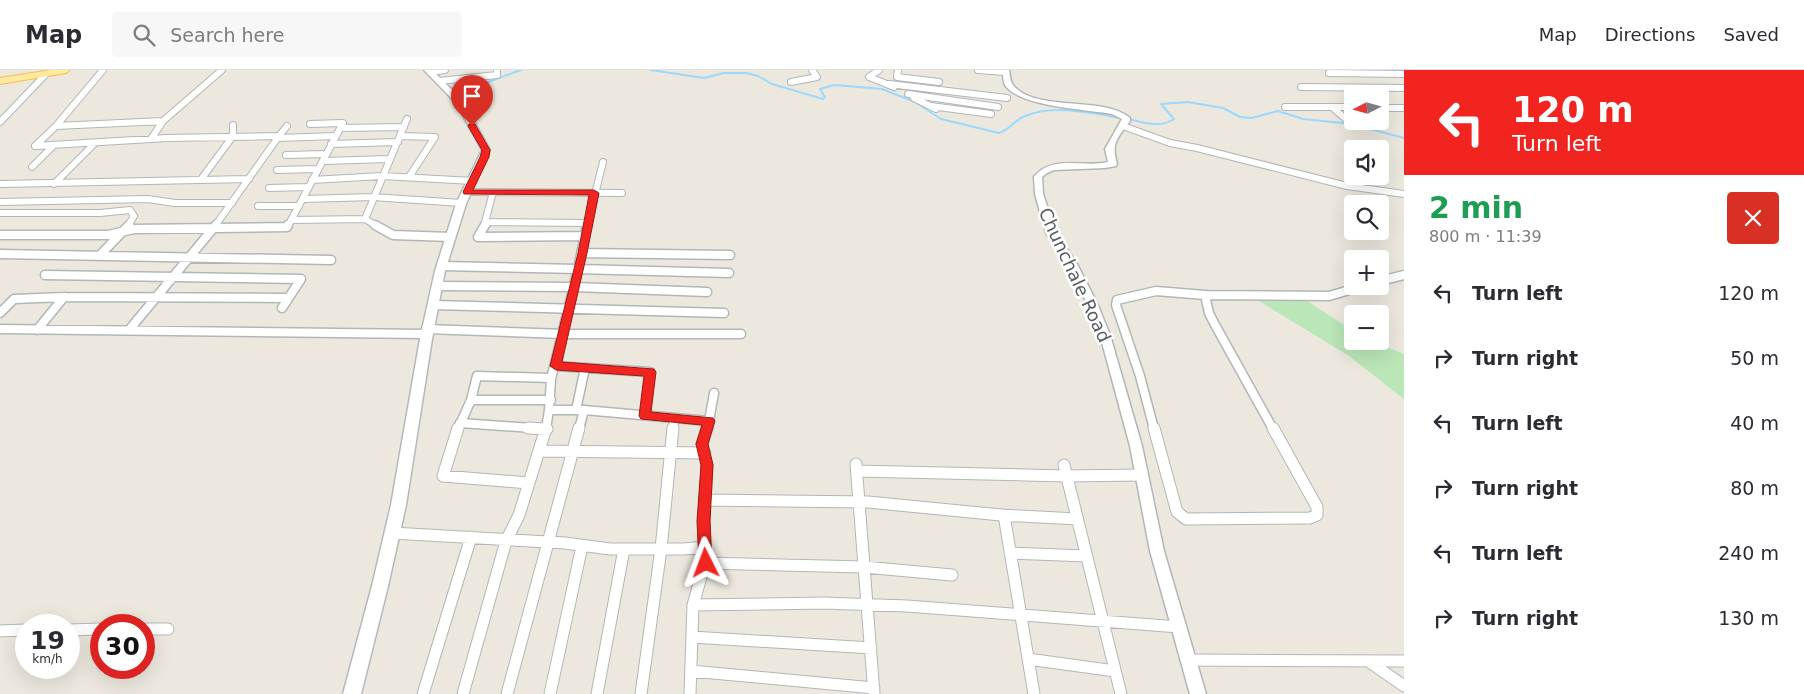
<!DOCTYPE html>
<html lang="en">
<head>
<meta charset="utf-8">
<style>
  :root { --surface:#fff; --page:#f7f7f7; --text:#2b2b33; --muted:#7c7c81; --line:#e1e1e2 }
  body { margin:0; font-family:"DejaVu Sans",sans-serif; background:var(--page); color:var(--text); height:100vh; display:flex; flex-direction:column; font-size:19px; white-space:nowrap }
  * { box-sizing:border-box; margin:0 }
  p { font-size:16px; color:var(--muted) }
  .icon { flex:none; width:28px; height:28px; fill:none; stroke:currentColor; stroke-width:2; stroke-linecap:round; stroke-linejoin:round }
  .map { position:relative; flex:1; overflow:hidden }
  .sheet { display:flex; flex-direction:column; background:var(--surface); width:400px }
  .sheet>* { flex:none }
  .hud { background:#f1241f; color:#fff; overflow:hidden }
  .needle { width:32px; rotate:264deg }
  .fabs { position:absolute; left:1344px; top:15px; display:grid; gap:10px }
  .fabs a { display:grid; place-items:center; width:45px; height:45px; border-radius:5px; background:var(--surface); box-shadow:0 5px 20px #0002; font-size:25px }
  .speed { position:absolute; left:15px; top:544px; display:flex; gap:10px; font-size:25px; font-weight:700; text-align:center }
  .speed>* { display:grid; place-content:center; width:65px; height:65px; border-radius:50%; background:var(--surface); box-shadow:0 5px 20px #0002; line-height:1 }
  .speed small { font-size:12px; font-weight:400 }
  .speed .limit { border:8px solid #d22; background:#fff; color:#111 }
  .pin { position:absolute; display:grid; place-items:center; width:42px; height:42px; color:#fff; margin:-51px -21px; border-radius:50% 50% 50% 0; rotate:-45deg; box-shadow:0 0 5px #0007 }
  .pin .icon { rotate:45deg }
  .me { position:absolute; width:55px; margin:-28px; rotate:357deg; stroke-linejoin:round; filter:drop-shadow(0 0 4px #0008) }
  .turn { display:flex; align-items:center; gap:18px; height:105px; padding:0 25px; font-size:22px }
  .turn .icon { width:65px; height:65px; stroke-width:2.5 }
  .turn b { display:block; font-size:35px; line-height:42px }
  .round { display:grid; place-items:center; flex:none; width:52px; height:52px; border-radius:5px; background:var(--page) }
  .overview { display:flex; align-items:center; justify-content:space-between; height:85px; padding:0 25px }
  h1 { font-size:30px; font-weight:700; line-height:38px; color:#1e9e55 }
  ul { padding:0; list-style:none }
  li { display:flex; align-items:center; gap:15px; height:65px; padding:0 25px }
  li div { flex:1 }
  li b { display:block; font-size:19px }
  li em { font-style:normal }
  header { display:flex; align-items:center; gap:30px; box-sizing:border-box; height:70px; padding:0 25px; background:var(--surface); border-bottom:1px solid var(--line) }
  header strong { font-size:24px }
  nav { display:flex; gap:28px; margin-inline-start:auto; font-size:18px }
  .search { width:350px; height:45px; background:var(--page); display:flex; align-items:center; gap:12px; box-sizing:border-box; padding:0 18px; border-radius:5px; color:var(--muted); font-size:19px }
  main { display:flex; flex:1; min-height:0 }
  .map>svg:first-child { display:block }
  .green { fill:#bbe6b8 }
  .lines { fill:none; stroke-linecap:round; stroke-linejoin:round }
  .stream { stroke:#9bd9ff; stroke-width:2 }
  .minor-far2-casing { stroke:#b2b6ba; stroke-width:8 }
  .minor-far1-casing { stroke:#b2b6ba; stroke-width:11 }
  .minor-casing { stroke:#b2b6ba; stroke-width:13 }
  .tertiary-casing { stroke:#b2b6ba; stroke-width:3 }
  .secondary-casing { stroke:#b4b9bf; stroke-width:3 }
  .primary-casing { stroke:#f8be4b; stroke-width:2 }
  .minor-far2 { stroke:#fff; stroke-width:6 }
  .minor-far1 { stroke:#fff; stroke-width:8 }
  .minor { stroke:#fff; stroke-width:11 }
  .tertiary { fill:#fff; fill-rule:evenodd }
  .secondary { fill:#fff; fill-rule:evenodd }
  .primary { fill:#ffeaa0; fill-rule:evenodd }
  .route { fill:#f1241f; stroke:#9d1714 }
  .labels { text-anchor:middle; dominant-baseline:central; stroke-width:5; stroke-linejoin:round; paint-order:stroke }
  .street-label { font-size:18px; fill:#575c61; stroke:#fff }
</style>
</head>
<body>
<header>
<strong>Map</strong>
<div class="search"><svg class="icon" aria-label="search" viewBox="0 0 24 24"><circle cx="10" cy="10" r="6"/><path d="M15 15l6 6"/></svg>Search here</div>
<nav><a>Map</a><a>Directions</a><a>Saved</a></nav>
</header>
<main>
<div class="map">
<svg width="1404" height="624" viewBox="0 0 1404 624">
  <rect width="100%" height="100%" fill="#ece8de"/>
  <path class="green" d="M1288 227 1304 229 1352 260V271H1371L1404 284V329L1349 286 1259 231Z"/>
  <g class="lines">
    <path class="stream" d="M651 0 704 8 724 3H746L758 6 772 14 823 29 825 27 820 19 834 15 882 19 915 32 941 49 999 63C1010 60 1014 50 1025 46 1054 34 1091 43 1121 48
      M464 21 521 0
      M1132 50C1147 53 1160 58 1174 49L1161 34 1188 32 1223 38 1240 47 1252 48 1278 41 1303 49 1352 54 1404 68"/>
    <defs>
      <path id="minor-far2" d="M879 0 869 7 894 17
        M898 0 897 7 939 12
        M978 0 1005 2
        M430 2 445 0
        M1329 3 1404 4
        M439 11 497 5V0
        M791 12 817 7 812 0
        M889 14 1007 28
        M1301 17 1404 18
        M908 24 998 37
        M914 28 936 39
        M931 36 991 44
        M1285 37H1352
        M1332 37 1347 50
        M1380 38H1404
        M0 52 46 4
        M56 56 163 51
        M1123 56 1170 73 1197 78 1347 116 1404 124
        M340 58 404 57
        M400 66 435 67 409 107
        M278 68 336 66
        M151 69 163 51 222 0
        M331 74 398 72
        M35 76 167 68 279 66 287 56
        M35 76 56 56 103 0
        M286 85 326 84
        M323 91 389 89
        M32 97 54 75
        M277 100 318 99
        M202 108 233 66V55
        M312 110 382 106 473 111
        M0 114 249 109
        M54 114 95 73
        M269 118 308 117
        M467 122 622 123
        M303 129 373 127 461 133
        M0 132 148 129 175 133H232
        M258 136H299
        M0 143H100L130 140 134 146 128 156
        M292 150 365 149
        M486 152 588 153
        M215 156 279 66
        M288 156 343 53 310 54
        M377 156 365 149 407 49
        M484 156 493 122
        M587 156 603 92"/>
      <path id="minor-far1" d="M375 155 393 165 451 167
        M485 155 478 167 585 166
        M587 155 578 199 729 203
        M0 165H108L134 159 287 157 288 155
        M582 183 730 185
        M0 184 331 190
        M101 184 129 155
        M442 196 578 199 551 309 549 340H584L709 351 707 359
        M45 205 301 209 282 238
        M1380 211 1404 205
        M437 216 575 217 707 222
        M1205 225 1329 226 1363 216
        M1205 225 1209 243 1214 253 1273 359
        M433 235 724 243
        M0 243 14 229 64 227 288 228
        M0 259 425 264
        M426 259 564 264H741
        M37 260 64 227
        M129 260 216 155
        M555 296 650 302 645 345
        M471 330H551
        M576 340 585 298
        M709 351 714 323
        M460 353 546 359
        M458 359 471 330 477 306 551 308
        M546 359 549 340
        M579 359 584 340
        M673 359 674 348
        M1154 359 1140 306 1116 235 1117 230 1156 221 1205 225"/>
      <path id="minor" d="M458 358 443 406 529 413
        M528 358 547 359
        M1154 358 1177 442 1186 449 1310 448 1317 445V437L1273 358
        M541 381 705 383
        M856 394 874 624
        M1064 395 1121 624
        M857 401 1066 406 1141 405
        M706 430 868 432 1001 445 1077 449
        M1004 445 1034 624
        M392 463 565 473 610 479H684L705 477
        M1010 483 1086 486
        M705 493 864 497 952 505
        M693 535 824 533 907 536 1179 557
        M144 559H168
        M69 560 101 559
        M0 561 26 560
        M692 567 871 578
        M1028 589 1115 601
        M1189 590 1404 591
        M1368 591 1404 616
        M691 601 874 618
        M423 624 471 467
        M463 624 506 471 519 445 546 358
        M507 624 579 358
        M550 624 582 476
        M597 624 624 479
        M641 624 661 479 673 358
        M690 624 693 535 705 493 704 451 707 395 702 374 707 358"/>
      <path id="tertiary" d="M1003 0H1009C1010 5 1010 11 1013 15 1035 43 1103 25 1130 48V51C1117 69 1111 72 1117 94L1116 96 1105 98 1054 100 1047 103 1042 107 1043 124 1056 163 1076 192 1097 233 1110 265 1142 376 1164 481 1206 624H1190L1150 481 1130 376 1100 265 1087 233 1066 192 1046 163 1035 124 1034 107C1052 84 1084 98 1108 92L1105 79 1122 49 1112 44C1087 39 1019 37 1005 15 1003 11 1003 4 1003 0Z"/>
      <path id="secondary" d="M424 0H432L462 30 490 80 466 134 445 201 432 269 406 435 388 516 361 624H343L372 516 391 435 420 269 435 201 456 134 482 80 456 33Z"/>
      <path id="primary" d="M51 0H70L66 3 0 14V8Z"/>
    </defs>
    <use href="#minor-far2" class="minor-far2-casing"/>
    <use href="#minor-far1" class="minor-far1-casing"/>
    <use href="#minor" class="minor-casing"/>
    <use href="#tertiary" class="tertiary-casing"/>
    <use href="#secondary" class="secondary-casing"/>
    <use href="#primary" class="primary-casing"/>
    <use href="#minor-far2" class="minor-far2"/>
    <use href="#minor-far1" class="minor-far1"/>
    <use href="#minor" class="minor"/>
    <use href="#tertiary" class="tertiary"/>
    <use href="#secondary" class="secondary"/>
    <use href="#primary" class="primary"/>
  </g>
  <path class="route" d="M469 54H475L490 80 489 87 473 120H594L599 123 587 183 562 292 654 299 656 302 651 342 713 348 715 351 708 374 713 395 710 451 712 493 710 497 706 499 701 497 699 493 697 451 701 395 696 374 702 355 641 349 639 346 644 306 556 300 550 296 578 183 589 125 464 124 463 122 480 87 482 80 468 56Z"/>
  <g class="labels">
    <g class="street-label">
      <text transform="translate(1075 205) rotate(65)">Chunchale Road</text>
    </g>
  </g>
</svg>
<div class="fabs">
<a><svg class="needle" viewBox="-14 -14 28 28"><path d="M0-13l5 13h-10z" fill="#e53935"/><path d="M0 13l5-13h-10z" fill="#7c7c81"/></svg></a>
<a><svg class="icon" aria-label="sound" viewBox="0 0 24 24"><path d="M4 9h4l5-4v14l-5-4H4zM17 9q2 3 0 6"/></svg></a>
<a><svg class="icon" aria-label="search" viewBox="0 0 24 24"><circle cx="10" cy="10" r="6"/><path d="M15 15l6 6"/></svg></a>
<a>+</a>
<a>−</a>
</div>
<div class="speed"><div>19<small>km/h</small></div><div class="limit">30</div></div>
<div class="pin" style="left:472px;top:56px;background:#d93025"><svg class="icon" aria-label="arrive" viewBox="0 0 24 24"><path d="M6 21V4h12l-3 4 3 4H6"/></svg></div>
<svg class="me" style="left:706px;top:493px" viewBox="-20 -20 40 40"><path d="M0-17L14 15 0 8-14 15z" fill="#f1241f" stroke="#fff" stroke-width="4"/></svg>
</div>
<section class="sheet">
<div class="hud">
<div class="turn"><svg class="icon" aria-label="left" viewBox="0 0 24 24"><path d="M17 20v-9H6M10 6l-5 5 5 5"/></svg><div><b>120 m</b>Turn left</div></div>
</div>
<div class="overview"><div><h1>2 min</h1><p>800 m · 11:39</p></div><a class="round" style="background:#d93025;color:#fff"><svg class="icon" aria-label="close" viewBox="0 0 24 24"><path d="M6 6l12 12M18 6L6 18"/></svg></a></div>
<ul>
<li><svg class="icon" aria-label="left" viewBox="0 0 24 24"><path d="M17 20v-9H6M10 6l-5 5 5 5"/></svg><div><b>Turn left</b></div><em>120 m</em></li>
<li><svg class="icon" aria-label="right" viewBox="0 0 24 24"><path d="M7 20v-9h11M14 6l5 5-5 5"/></svg><div><b>Turn right</b></div><em>50 m</em></li>
<li><svg class="icon" aria-label="left" viewBox="0 0 24 24"><path d="M17 20v-9H6M10 6l-5 5 5 5"/></svg><div><b>Turn left</b></div><em>40 m</em></li>
<li><svg class="icon" aria-label="right" viewBox="0 0 24 24"><path d="M7 20v-9h11M14 6l5 5-5 5"/></svg><div><b>Turn right</b></div><em>80 m</em></li>
<li><svg class="icon" aria-label="left" viewBox="0 0 24 24"><path d="M17 20v-9H6M10 6l-5 5 5 5"/></svg><div><b>Turn left</b></div><em>240 m</em></li>
<li><svg class="icon" aria-label="right" viewBox="0 0 24 24"><path d="M7 20v-9h11M14 6l5 5-5 5"/></svg><div><b>Turn right</b></div><em>130 m</em></li>
</ul>
</section>
</main>
</body>
</html>
